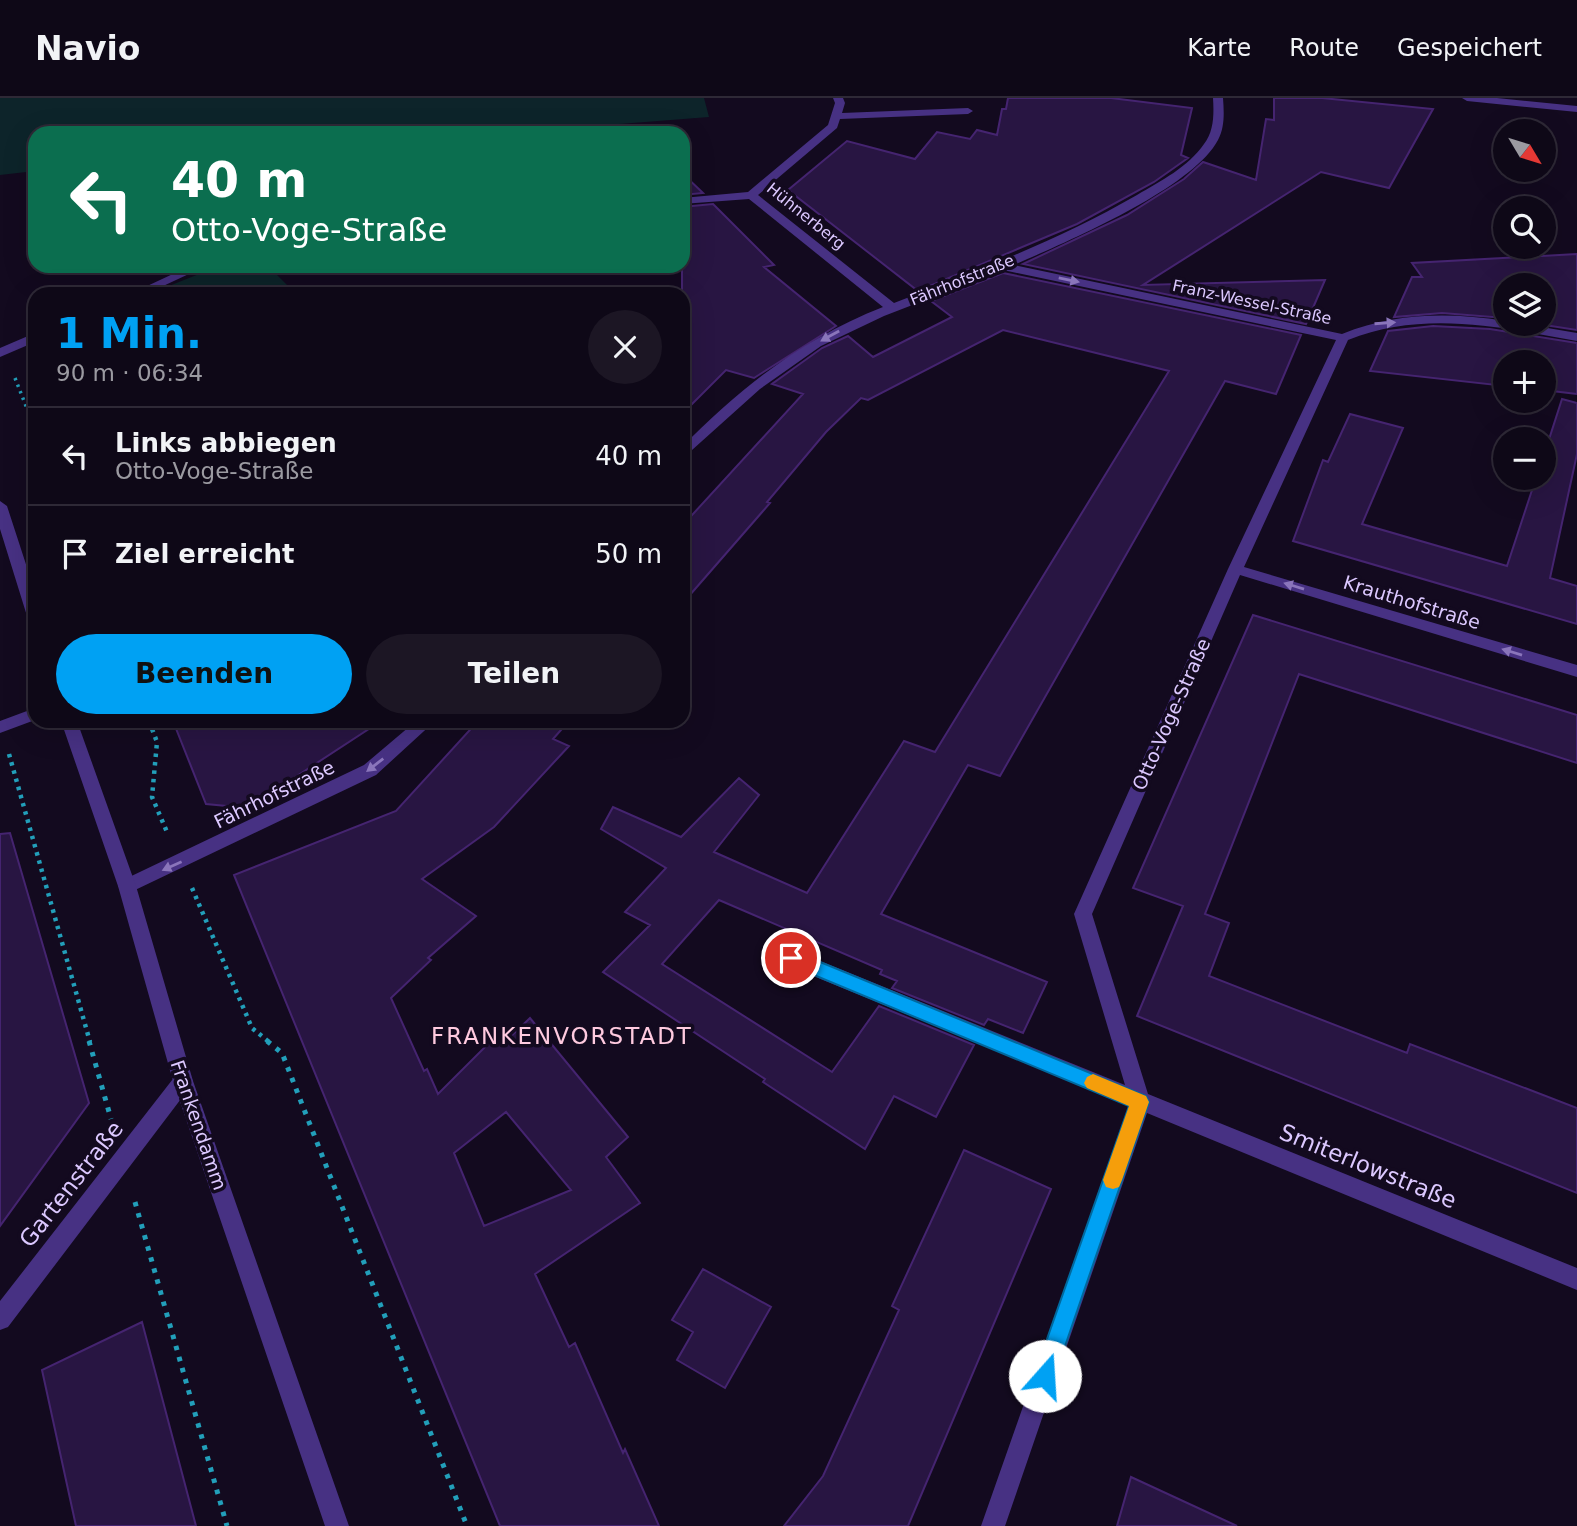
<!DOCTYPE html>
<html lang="de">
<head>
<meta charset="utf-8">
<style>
  :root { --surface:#0e0817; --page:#1c1624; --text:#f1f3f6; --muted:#9b9aa1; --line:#2e2936; --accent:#00a1f3 }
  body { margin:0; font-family:"DejaVu Sans",sans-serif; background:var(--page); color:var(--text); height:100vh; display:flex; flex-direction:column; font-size:26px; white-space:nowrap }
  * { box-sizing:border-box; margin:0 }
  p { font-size:23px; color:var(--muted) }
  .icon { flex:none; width:38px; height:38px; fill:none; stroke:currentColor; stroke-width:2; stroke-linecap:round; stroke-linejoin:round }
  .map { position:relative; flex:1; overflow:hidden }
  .sheet { position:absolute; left:28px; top:189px; width:662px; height:441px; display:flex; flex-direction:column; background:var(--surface); border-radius:21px; box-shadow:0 7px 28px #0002,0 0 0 2px var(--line) }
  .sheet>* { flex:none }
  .hud { position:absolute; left:28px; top:28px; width:662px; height:147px; border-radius:21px; box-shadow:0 7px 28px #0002,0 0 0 2px var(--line); background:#0b6e4f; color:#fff; overflow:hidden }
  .needle { width:46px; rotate:128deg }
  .buttons { position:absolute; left:1493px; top:21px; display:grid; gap:14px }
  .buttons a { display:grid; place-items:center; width:63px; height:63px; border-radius:50%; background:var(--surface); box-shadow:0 7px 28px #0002,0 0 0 2px var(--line); font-size:35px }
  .pin { position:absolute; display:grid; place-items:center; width:60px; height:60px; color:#fff; margin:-30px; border:4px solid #fff; border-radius:50%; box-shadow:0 2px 7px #0007 }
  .me { position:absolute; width:77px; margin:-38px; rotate:19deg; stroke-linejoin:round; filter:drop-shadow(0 0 5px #0008) }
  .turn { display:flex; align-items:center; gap:24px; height:147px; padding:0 28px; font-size:32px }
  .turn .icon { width:91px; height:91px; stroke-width:2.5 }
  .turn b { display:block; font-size:49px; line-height:60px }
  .round { display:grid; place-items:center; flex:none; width:74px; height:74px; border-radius:37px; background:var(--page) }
  .summary { display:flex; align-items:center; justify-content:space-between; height:119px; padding:0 28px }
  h1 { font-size:42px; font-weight:700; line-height:52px; color:var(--accent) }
  .button { display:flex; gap:14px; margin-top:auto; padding:14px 28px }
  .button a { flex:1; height:80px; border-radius:42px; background:var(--accent); color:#111; font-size:28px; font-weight:700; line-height:80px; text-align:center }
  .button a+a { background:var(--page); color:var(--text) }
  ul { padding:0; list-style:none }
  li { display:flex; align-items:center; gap:21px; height:98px; padding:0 28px; border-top:2px solid var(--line) }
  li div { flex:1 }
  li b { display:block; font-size:26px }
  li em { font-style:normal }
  header { display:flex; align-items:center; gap:42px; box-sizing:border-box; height:98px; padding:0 35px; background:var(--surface); border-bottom:2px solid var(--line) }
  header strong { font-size:33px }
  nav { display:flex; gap:38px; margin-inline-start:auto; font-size:24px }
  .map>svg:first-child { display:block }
  .green { fill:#0d242a }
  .building { fill:#281542; stroke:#452470; stroke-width:2; fill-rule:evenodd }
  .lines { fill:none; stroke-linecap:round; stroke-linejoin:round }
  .path-far2 { stroke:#229fba; stroke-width:3.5; stroke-dasharray:2.5 4.5; stroke-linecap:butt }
  .path-far1 { stroke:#229fba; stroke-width:4.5; stroke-dasharray:3.5 5; stroke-linecap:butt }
  .path { stroke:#229fba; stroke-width:5; stroke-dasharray:4.5 7; stroke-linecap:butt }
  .minor { fill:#473183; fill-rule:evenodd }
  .tertiary { fill:#473183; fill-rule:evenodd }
  .oneway { fill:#8a75bb }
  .route { fill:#00a1f3; stroke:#00699e; stroke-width:2 }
  .slow { fill:#f59e0b }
  .labels { text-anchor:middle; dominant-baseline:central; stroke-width:7; stroke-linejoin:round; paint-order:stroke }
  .far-street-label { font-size:16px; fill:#dcc8ff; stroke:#130a1f }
  .street-label { font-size:19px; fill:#dcc8ff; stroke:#130a1f }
  .quarter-label { font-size:23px; letter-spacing:2px; fill:#ffcadf; stroke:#130a1f }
  .near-street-label { font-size:23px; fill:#dcc8ff; stroke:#130a1f }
</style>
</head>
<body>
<header>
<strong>Navio</strong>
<nav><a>Karte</a><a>Route</a><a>Gespeichert</a></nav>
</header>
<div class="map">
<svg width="1577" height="1428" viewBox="0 0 1577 1428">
  <rect width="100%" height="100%" fill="#130a1f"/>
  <path class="green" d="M0 0H704L709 19 505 35H35V73L0 77Z
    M219 168H268L296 196H149Z"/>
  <path class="building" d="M1008 0H1111L1192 10 1181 57 1188 60 1154 84 1077 126 918 193 788 92 847 43 915 61 937 34 970 41 977 32 997 37 1002 11H1006Z
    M1274 0H1322L1433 11 1389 90 1321 74 1143 187 1325 182 1306 226 1023 166 1127 117 1184 81 1203 64 1256 82 1266 21 1274 22Z
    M682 75 703 95 682 97Z
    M713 106 774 167 764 169 836 228 754 280 726 272 682 316V109Z
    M1577 156V232L1538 226H1544V187H1505V220L1442 215 1394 219 1412 179H1422L1412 165Z
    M1003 175 1301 237 1276 296 1225 283 1000 678 968 667 881 816 1047 884 1023 935 988 921 984 927 892 890 897 883 880 876 882 872 719 802 662 866 832 974 879 908 974 947 936 1019 894 998 865 1051 763 984 765 981 603 874 650 827 625 814 666 770 601 731 613 709 681 739 739 680 759 697 714 754 807 795 904 643 935 654 1169 273 1003 232 868 302 861 300 826 334 767 404 770 405 682 506V428L803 296 772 286 822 250 848 238 873 259 952 219 931 203Z
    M1433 228 1490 231 1577 245V296L1544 292V264H1505V288L1370 273 1388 233Z
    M1562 301 1577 305V356L1550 480 1577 488V526L1293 443 1323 362 1328 364 1350 316 1403 330 1362 426 1507 468 1536 380H1544V357Z
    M1253 517 1577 617V665L1299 576 1205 816 1229 825 1209 878 1407 955 1410 946 1577 1010V1095L1137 918 1183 808 1133 790Z
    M173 623H381L248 710 206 706Z
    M478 623H569L553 641 569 648 494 729 422 781 476 818 428 860 431 862 391 900 424 973 427 971 438 996 495 939 504 945 530 920 628 1039 606 1059 640 1105 535 1176 569 1249 575 1245 623 1355 625 1351 659 1428H500L234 777 396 713ZM506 1014 571 1092 484 1128 454 1055Z
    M10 735 89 1005 0 1128V736Z
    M964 1052 1051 1091 908 1428H784L823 1378 899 1212 892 1208Z
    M703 1171 771 1209 725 1290 677 1262 693 1234 672 1222Z
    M142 1224 196 1428H76L42 1272Z
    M1131 1379 1237 1428H1117Z"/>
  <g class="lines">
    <path class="path-far2" d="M15 280 35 331"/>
    <path class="path-far1" d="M149 623 157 644 152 699 167 734
      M9 656 90 944
      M192 790 252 930 269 944"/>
    <path class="path" d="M89 943 111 1021
      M267 943 282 955 467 1428
      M135 1104 227 1428"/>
    <path class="minor" d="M833 0H843L845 5 842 15 968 10 973 13 968 16 840 21 837 30 758 97 894 205C977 173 1059 142 1137 97 1161 83 1188 69 1204 46 1214 33 1214 16 1213 0H1223C1224 14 1225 29 1218 42 1192 91 1066 144 1014 167L1342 236C1395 215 1448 214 1505 223V226H1524L1577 235V243C1500 229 1423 212 1348 242L1244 469 1577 567V579L1240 477 1092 816 1148 996 1577 1170V1192L1147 1015 1005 1428H981L1129 1007 784 866 781 860 784 854 791 852 798 854 1125 987 1074 816 1228 471 1336 242 1003 172 884 218 821 248 760 291 682 361V349C742 288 804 240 883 209L749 101 682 106V100L748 94 828 27 835 5Z
      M1462 0H1497L1577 8V14L1467 3Z
      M190 168H206L146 196H130Z
      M35 235V244L0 259V250Z
      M35 610V622L0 635V623Z
      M416 623H435L376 677 133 793H121L118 788 121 783 364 667Z
      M183 974 190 977 193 983 190 989 8 1229 0 1232V1203L176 977Z"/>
    <path class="tertiary" d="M0 403 7 408 35 494V523L27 518 0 431Z
      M61 623H77L136 788 193 983 349 1428H325L173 983 118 788Z"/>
  </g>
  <defs><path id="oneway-solid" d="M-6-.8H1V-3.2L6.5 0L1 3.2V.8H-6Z" transform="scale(1.75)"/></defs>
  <g class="oneway">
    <use href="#oneway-solid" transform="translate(1069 182) rotate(12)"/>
    <use href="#oneway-solid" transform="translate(1385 225) rotate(-4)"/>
    <use href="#oneway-solid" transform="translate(830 238) rotate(151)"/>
    <use href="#oneway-solid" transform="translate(1294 488) rotate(-163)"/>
    <use href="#oneway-solid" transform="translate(1512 554) rotate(-163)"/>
    <use href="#oneway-solid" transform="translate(375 667) rotate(142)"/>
    <use href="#oneway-solid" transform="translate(172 768) rotate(156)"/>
  </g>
  <path class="route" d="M791 852 1146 998 1149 1004 1052 1286 1045 1289 1037 1286 1034 1278 1129 1008 785 865 783 860 785 855Z"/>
  <path class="slow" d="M1093 976 1146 998 1149 1004 1122 1082 1119 1089 1113 1091 1106 1089 1103 1082 1129 1008 1087 990 1084 985 1087 979Z"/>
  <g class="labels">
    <g class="far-street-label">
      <text transform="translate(806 118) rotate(39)">Hühnerberg</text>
      <text transform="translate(962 182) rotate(-22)">Fährhofstraße</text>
      <text transform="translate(1252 204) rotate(12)">Franz-Wessel-Straße</text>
    </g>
    <g class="street-label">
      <text transform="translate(1412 504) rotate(17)">Krauthofstraße</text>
      <text transform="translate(1171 616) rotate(-66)">Otto-Voge-Straße</text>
      <text transform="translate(274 696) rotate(-26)">Fährhofstraße</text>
      <text transform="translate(199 1027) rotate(71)">Frankendamm</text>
    </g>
    <g class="quarter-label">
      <text x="562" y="938">FRANKENVORSTADT</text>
    </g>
    <g class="near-street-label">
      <text transform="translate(1368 1068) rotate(22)">Smiterlowstraße</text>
      <text transform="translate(71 1086) rotate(-52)">Gartenstraße</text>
    </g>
  </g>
</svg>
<div class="buttons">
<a><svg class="needle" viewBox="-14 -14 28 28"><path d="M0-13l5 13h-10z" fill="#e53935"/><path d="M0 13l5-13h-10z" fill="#9b9aa1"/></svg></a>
<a><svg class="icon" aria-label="search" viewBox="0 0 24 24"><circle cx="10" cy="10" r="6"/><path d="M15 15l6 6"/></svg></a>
<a><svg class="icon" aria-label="layers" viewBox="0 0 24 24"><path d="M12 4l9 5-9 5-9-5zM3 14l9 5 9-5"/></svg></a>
<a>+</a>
<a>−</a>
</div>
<div class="pin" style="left:791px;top:860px;background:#d93025"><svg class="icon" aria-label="arrive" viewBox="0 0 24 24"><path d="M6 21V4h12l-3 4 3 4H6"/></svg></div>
<svg class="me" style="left:1045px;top:1278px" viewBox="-20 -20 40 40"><circle r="19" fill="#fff"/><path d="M0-13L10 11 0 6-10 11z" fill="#00a1f3"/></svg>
<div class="hud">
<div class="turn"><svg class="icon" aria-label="left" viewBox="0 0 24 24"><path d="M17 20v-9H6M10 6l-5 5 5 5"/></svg><div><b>40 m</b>Otto-Voge-Straße</div></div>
</div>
<section class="sheet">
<div class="summary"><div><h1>1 Min.</h1><p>90 m · 06:34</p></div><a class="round"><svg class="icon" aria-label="close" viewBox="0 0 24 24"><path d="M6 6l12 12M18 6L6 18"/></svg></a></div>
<ul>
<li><svg class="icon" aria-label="left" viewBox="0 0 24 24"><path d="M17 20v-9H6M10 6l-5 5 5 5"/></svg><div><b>Links abbiegen</b><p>Otto-Voge-Straße</p></div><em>40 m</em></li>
<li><svg class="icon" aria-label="arrive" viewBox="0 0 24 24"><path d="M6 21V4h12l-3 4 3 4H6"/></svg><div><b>Ziel erreicht</b></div><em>50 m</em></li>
</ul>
<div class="button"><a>Beenden</a><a>Teilen</a></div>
</section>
</div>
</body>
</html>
